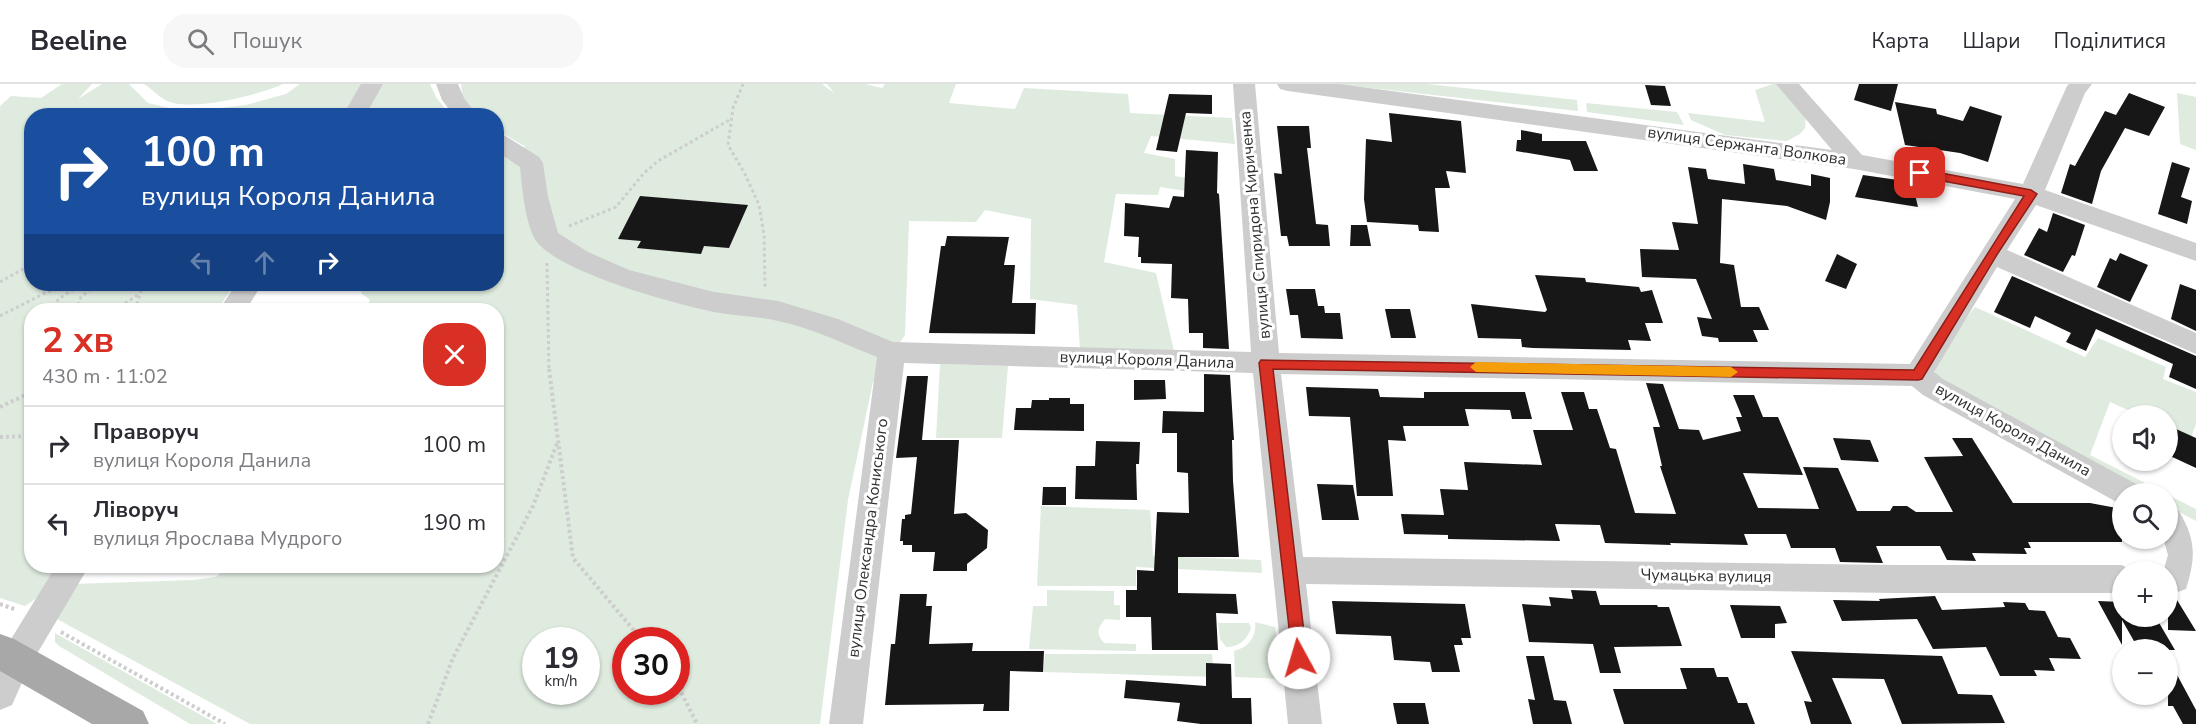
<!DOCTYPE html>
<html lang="uk">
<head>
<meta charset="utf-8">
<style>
  :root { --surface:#fff; --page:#f7f7f7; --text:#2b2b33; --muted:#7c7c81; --line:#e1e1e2; --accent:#d93025 }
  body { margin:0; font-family:"Nunito Sans",sans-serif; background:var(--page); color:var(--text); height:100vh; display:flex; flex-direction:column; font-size:22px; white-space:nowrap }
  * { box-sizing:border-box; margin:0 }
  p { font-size:20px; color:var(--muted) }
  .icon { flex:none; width:33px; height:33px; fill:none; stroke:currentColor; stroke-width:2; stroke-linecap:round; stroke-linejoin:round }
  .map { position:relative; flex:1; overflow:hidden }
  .drawer { position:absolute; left:24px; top:219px; width:480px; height:270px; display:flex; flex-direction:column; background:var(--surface); border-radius:24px; box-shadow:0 2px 4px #0004 }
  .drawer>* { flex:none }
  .guide { position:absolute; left:24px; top:24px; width:480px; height:183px; border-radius:24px; box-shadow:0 2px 4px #0004; background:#1a4fa0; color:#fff; overflow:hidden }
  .controls { position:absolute; left:2112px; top:321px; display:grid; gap:12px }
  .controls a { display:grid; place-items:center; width:66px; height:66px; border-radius:50%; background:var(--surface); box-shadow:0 2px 4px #0004; font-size:30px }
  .speed { position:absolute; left:522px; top:543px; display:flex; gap:12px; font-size:30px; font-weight:700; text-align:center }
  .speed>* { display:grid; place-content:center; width:78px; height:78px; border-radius:50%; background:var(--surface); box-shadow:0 2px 4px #0004; line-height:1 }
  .speed small { font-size:15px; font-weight:400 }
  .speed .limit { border:9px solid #d22; background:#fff; color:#111 }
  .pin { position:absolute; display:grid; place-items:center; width:51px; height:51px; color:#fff; margin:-26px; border-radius:12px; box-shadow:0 3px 9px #0006 }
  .me { position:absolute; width:66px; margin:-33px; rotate:354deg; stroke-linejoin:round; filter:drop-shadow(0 0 4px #0008) }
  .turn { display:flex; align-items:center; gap:21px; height:126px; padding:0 18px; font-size:27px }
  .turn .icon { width:78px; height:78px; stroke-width:2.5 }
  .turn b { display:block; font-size:42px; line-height:51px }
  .lanes { display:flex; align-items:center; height:57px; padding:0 18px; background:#0003; justify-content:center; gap:30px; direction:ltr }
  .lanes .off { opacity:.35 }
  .round { display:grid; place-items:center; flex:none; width:63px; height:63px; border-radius:24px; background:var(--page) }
  .summary { display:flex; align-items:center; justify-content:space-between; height:102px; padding:0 18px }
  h1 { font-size:36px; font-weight:700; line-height:45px; color:var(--accent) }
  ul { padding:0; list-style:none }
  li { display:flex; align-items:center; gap:18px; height:78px; padding:0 18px; border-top:2px solid var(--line) }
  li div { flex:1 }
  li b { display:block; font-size:22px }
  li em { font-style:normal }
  header { display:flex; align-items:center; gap:36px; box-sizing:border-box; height:84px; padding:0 30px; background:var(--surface); border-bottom:2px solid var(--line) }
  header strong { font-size:28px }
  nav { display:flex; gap:33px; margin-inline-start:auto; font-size:21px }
  .search { width:420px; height:54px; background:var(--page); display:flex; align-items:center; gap:15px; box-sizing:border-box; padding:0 21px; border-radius:24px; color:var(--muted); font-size:22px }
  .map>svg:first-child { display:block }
  .green { fill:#dfebdf; fill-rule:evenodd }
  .building { fill:#171717 }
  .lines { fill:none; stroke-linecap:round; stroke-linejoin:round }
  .path-far1 { stroke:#cdcdcd; stroke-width:3; stroke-dasharray:3 3; stroke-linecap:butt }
  .path { stroke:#cdcdcd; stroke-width:4; stroke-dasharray:3 3; stroke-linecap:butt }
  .minor { fill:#cdcdcd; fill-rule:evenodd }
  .major { fill:#a8a8a8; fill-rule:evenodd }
  .route { fill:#d93025; stroke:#8d1f18; stroke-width:1.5 }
  .slow { fill:#f59e0b }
  .labels { text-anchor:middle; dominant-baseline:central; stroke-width:6; stroke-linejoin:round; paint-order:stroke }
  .street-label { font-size:16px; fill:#303030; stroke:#fff }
</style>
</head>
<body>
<header>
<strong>Beeline</strong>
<div class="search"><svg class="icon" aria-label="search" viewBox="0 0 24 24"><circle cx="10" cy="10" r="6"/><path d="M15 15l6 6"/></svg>Пошук</div>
<nav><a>Карта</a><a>Шари</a><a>Поділитися</a></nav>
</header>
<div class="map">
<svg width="2196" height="640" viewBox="0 0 2196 640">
  <rect width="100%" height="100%" fill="#fff"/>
  <path class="green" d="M62 0H92L78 15 102 0H129L148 19 186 28 246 21 286 10 300 0H362L342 31 32 32V200H235L217 226H32V482H60L38 513 25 522 0 514V22L11 12 41 14Z
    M144 0H283C259 11 191 28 167 17 159 13 152 5 144 0Z
    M381 0H430L436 13 450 31 362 32Z
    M461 0H822L834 9 827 0H865L882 4 885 0H956L949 19 1015 25 1024 4 1128 10 1130 29 1232 34 1235 60 1151 52 1144 69 1175 75V92L1199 96 1198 109 1160 103 1158 111 1116 110 1104 178 1156 189 1174 267 1080 266 1077 221 1030 215 1031 135 985 126 976 138 909 137 905 251 873 298 848 416 820 640H250L57 535 73 500 193 496 216 493 229 482H496V226H365L370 216 361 209 364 200H496L497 64 526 63 497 46 496 32 480 31 463 17ZM536 556H586V608H536ZM626 556H676V608H626Z
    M1334 0H1427L1577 16 1578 27Z
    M1773 0H1782L1806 28 1805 44 1800 50 1787 57 1725 51 1691 36 1688 29 1765 38 1755 6Z
    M2177 9 2196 13V66L2180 60Z
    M1586 19 1677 28 1684 41 1587 28Z
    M1975 223 2085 273 2098 254 2166 283 2163 295 2196 308V340L2190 356 2168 345V332L2139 331 2110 318 2090 371 2165 409H2143L1942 302 1934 287 1951 253Z
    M940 280 1008 282 1002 354H936Z
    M2168 411 2196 425V437L2168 422Z
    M1041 422 1150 426 1153 472 1261 476 1262 489 1136 483V502H1037Z
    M1047 506 1114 507V521H1120V536L1105 535C1097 545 1096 550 1104 559L1136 560V567L1029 565 1033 522H1047Z
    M1255 538 1275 543 1281 595 1235 593 1234 567C1248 564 1257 553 1255 538Z
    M1218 539H1249L1251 544C1247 556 1239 563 1226 563L1220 555Z
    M55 549 217 640H190L59 562 55 558Z
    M1045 570H1212L1214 593 1043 588Z"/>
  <path class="building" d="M1859 0H1898L1891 27 1854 16Z
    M1645 1 1665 2 1671 22 1651 21Z
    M2129 9 2165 23 2149 52 2125 44 2101 87 2092 120 2061 109 2070 80 2075 82 2105 27 2116 31Z
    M1169 10 1212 11V30L1186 29 1177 68 1156 66Z
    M1895 18 1936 25 1937 30 1963 37 1970 22 2002 32 1988 78 1960 69 1905 61Z
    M1389 29 1461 37 1466 89 1446 87 1450 104H1435L1439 148 1419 147 1418 141 1367 138 1364 115 1366 55 1392 58Z
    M1277 42H1309L1311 64H1307L1316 140 1328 141 1330 162H1289L1287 152H1281L1274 89 1282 90Z
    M1521 46 1542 50V57H1586L1598 87H1574L1570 76 1516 67 1517 56H1521Z
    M1186 66 1218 68 1217 109 1219 110 1229 265 1203 264V249H1189L1188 215 1171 214 1172 180 1141 179V173H1138L1139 153 1124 152 1125 119 1169 124 1173 112 1184 113Z
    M2172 78 2190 84 2181 113 2192 117 2187 140 2158 130Z
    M1743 80 1774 85 1776 96 1811 102V90L1830 94V118L1826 136 1787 122 1722 115 1720 179 1734 181 1741 223H1759L1769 246H1753L1758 258H1719L1718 254 1702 252 1697 233 1712 235 1696 195 1642 193 1640 165 1679 166 1672 138 1698 140 1688 83 1706 85 1708 95 1745 100Z
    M1863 91 1912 98 1918 123 1855 113Z
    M640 112 748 121 729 164 704 162 701 170 637 164 641 157 618 155Z
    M2053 129 2085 141 2075 172 2072 171 2063 188 2024 171 2039 144 2047 148Z
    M1351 141H1367L1371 162H1350Z
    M947 152 1009 153 1004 181H1015L1012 219H1036L1035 250 929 249 941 162H945Z
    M2120 169 2148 181 2130 218 2097 203 2110 174 2116 177Z
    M1837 170 1857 180 1846 205 1825 197Z
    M1535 191 1585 194 1586 198 1639 203 1641 208 1652 206 1663 239H1645L1651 257 1628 256 1631 266 1533 264 1522 263 1521 255 1478 254 1471 220 1545 228 1547 226Z
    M2012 192 2196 272V305L2169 293 2173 280 2096 245 2086 267 2066 258 2071 249 2035 232 2030 244 1994 228Z
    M2180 200 2196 206V247L2171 235Z
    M1286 205H1315L1318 222H1324L1325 229H1340L1343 255 1301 254 1298 231H1290Z
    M1385 225H1410L1416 254H1391Z
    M1204 290 1230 291 1234 356H1232L1233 397 1239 473H1178V509L1236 510 1238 530 1216 529 1218 566H1152L1151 533H1126V506H1137V486L1154 487 1157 428 1189 429 1188 389 1177 388V349H1162L1163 327 1204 328Z
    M907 292H928L922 356H959L954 430 966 429 988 446 987 464 967 480V487H933L935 468H912V461H903V457H900L902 435H905V431L911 430 917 373 896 374Z
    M1134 296H1165L1166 315 1134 316Z
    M1646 299 1663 300 1679 345 1699 346 1703 356 1741 347 1736 333H1742L1733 311H1754L1763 333H1778L1803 391 1743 389 1758 424 1819 425 1803 383 1838 384 1857 427H1890L1893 422H1907L1916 428H1953L1924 373 1963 372 1952 354H1972L2013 419H2090L2122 425V458H2028L2031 464H2024L2027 470 1972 469 1976 477 1947 476 1940 462H1876L1883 479 1840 478 1835 464H1791L1786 450H1744L1748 461 1670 459 1671 461 1605 459 1600 441 1555 440 1560 457 1448 455V451L1404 450 1401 430 1444 431 1440 405 1468 406 1464 378 1542 381 1533 346H1573L1561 308H1584L1589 325H1597L1610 364 1616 365 1635 429 1676 430 1660 382H1662L1653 343H1660Z
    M1306 303 1378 305 1380 313 1424 314V308H1525L1532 335H1512L1510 326 1465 325 1469 342H1403L1406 357 1388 356 1393 412H1357L1350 333 1309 332Z
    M1049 314H1070V320H1084V347L1014 346 1016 324H1031L1032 316H1049Z
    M2176 345 2196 354V384L2168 371V365Z
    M1833 354 1870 356 1879 378 1841 376Z
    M1096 357 1140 358 1139 380H1136L1137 416 1075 415 1076 382H1095Z
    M1317 400 1353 401 1359 436H1322Z
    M1043 403H1066V421H1042Z
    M1571 506 1596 507 1600 521H1657L1658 523H1669L1682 562 1614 563 1621 589H1600L1593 560 1529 558 1522 520 1551 522 1549 513 1573 515Z
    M2168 508 2174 511 2196 547 2168 546Z
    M900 510H927L926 522H932L929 560 973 559 972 567H1044L1043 588 1010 587 1009 627H983L984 620 885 621 891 560H895Z
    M1935 512 1942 526 2005 523 2003 518 2025 519 2029 526 2045 527 2058 553 2070 554 2081 575 2049 574 2055 587 2034 586 2037 592H2000L1986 563 1933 565 1917 535 1842 537 1833 516 1880 517 1879 515Z
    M1332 517 1465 520 1471 554H1461L1463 561H1454L1460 588H1432L1430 578 1394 576 1391 552 1336 550Z
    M2098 517 2122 518V532H2155L2175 566H2139L2122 536V561Z
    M1730 521 1780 522 1787 539 1775 540V554H1741Z
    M1791 567 1942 572 1958 610 1992 611 2005 639 1902 640 1884 595 1832 594 1852 640H1811L1804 617 1812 618Z
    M1526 572H1544L1554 616 1566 617 1572 640H1533L1528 615 1535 616Z
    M2168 574 2196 626V640H2183L2173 622H2168Z
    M1206 579 1231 580 1232 614H1251L1252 640H1201L1177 637 1180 619 1124 614 1126 596 1206 602Z
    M1680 584H1714L1717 593H1728L1738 619H1747L1755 640H1624L1613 605H1687Z
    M1393 619H1425L1429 640H1397Z"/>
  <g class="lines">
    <path class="path-far1" d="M743 0 733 24 728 61 745 90 759 121 764 151 765 204
      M569 142 616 123 644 89 658 77 731 35
      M547 179 549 286
      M0 198 32 180
      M48 226 60 214 82 200
      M81 226 78 222 81 213 97 200
      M115 226 139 210
      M135 226 143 200
      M0 232 47 208 76 200"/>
    <path class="path" d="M549 285 573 474 642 556
      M0 323 32 308
      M0 353 32 352
      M0 520 17 526
      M61 548 225 640
      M676 598 697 640
      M428 640 453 574 533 422 558 357"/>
    <path class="minor" d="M361 0H383L365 32H342Z
      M436 0H458L464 14 478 32H454L442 16Z
      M1233 0H1255L1279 269 1910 280 2015 115 1854 85 1288 7 1280 5 1277 0H1339L1832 66 1776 0H1799L1862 71 2023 100 2067 2 2069 0H2092L2085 9 2045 106 2196 159V177L2036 121 2007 166 2196 249V270L1997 183 1934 288 1943 295 2138 401 2142 410H2122V421L1923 311 1912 302 1281 290 1303 473 1895 481H2122L2134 488H2122V509H1895L1306 500 1322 640H1288L1253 289 904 279 863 640H829L877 273C844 260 812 244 778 237 757 232 735 232 714 228 675 220 561 189 537 158 525 142 522 102 520 83L496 67V49L504 51 539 73 543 79 548 113 558 149 588 168 629 186 714 208 778 217 838 235 893 258 1251 268Z
      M236 200H262L246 226H219Z
      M2168 423 2179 427C2196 456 2196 473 2186 505L2175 509 2168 506V488H2163L2168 471 2163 454H2168Z
      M56 482H89L28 585 12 621 0 626V573Z"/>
    <path class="major" d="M0 550 14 555 143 627 149 640H92L0 587Z"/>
  </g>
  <path class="route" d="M1920 85 2031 106 2037 110 1998 169 1922 295 1918 296 1273 285 1307 574 1304 579 1299 581 1293 579 1259 279 1261 276 1914 286 2024 112 1916 92 1915 89Z"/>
  <path class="slow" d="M1476 278 1731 283 1738 288 1731 293 1476 288 1470 283Z"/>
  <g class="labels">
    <g class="street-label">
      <text transform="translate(1747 62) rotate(8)">вулиця Сержанта Волкова</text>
      <text transform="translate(1255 141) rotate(-95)">вулиця Спиридона Кириченка</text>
      <text transform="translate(1147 276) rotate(2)">вулиця Короля Данила</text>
      <text transform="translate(2013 346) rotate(29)">вулиця Короля Данила</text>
      <text transform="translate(868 454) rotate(-83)">вулиця Олександра Кониського</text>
      <text transform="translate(1706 492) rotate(1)">Чумацька вулиця</text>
    </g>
  </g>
</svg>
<div class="controls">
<a><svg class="icon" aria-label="sound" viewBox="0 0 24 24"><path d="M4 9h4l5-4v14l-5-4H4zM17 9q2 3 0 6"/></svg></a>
<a><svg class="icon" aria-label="search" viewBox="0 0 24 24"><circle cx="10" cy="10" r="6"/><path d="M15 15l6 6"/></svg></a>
<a>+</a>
<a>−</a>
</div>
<div class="speed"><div>19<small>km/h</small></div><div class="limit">30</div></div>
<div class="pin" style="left:1920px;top:89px;background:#d93025"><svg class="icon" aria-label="arrive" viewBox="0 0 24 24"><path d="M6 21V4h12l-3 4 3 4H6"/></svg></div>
<svg class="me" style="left:1299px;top:574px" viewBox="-20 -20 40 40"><circle r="19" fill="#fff"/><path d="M0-13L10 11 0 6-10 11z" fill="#d93025"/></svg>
<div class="guide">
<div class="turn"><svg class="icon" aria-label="right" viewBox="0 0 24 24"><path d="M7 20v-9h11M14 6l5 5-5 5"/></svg><div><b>100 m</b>вулиця Короля Данила</div></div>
<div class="lanes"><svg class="icon off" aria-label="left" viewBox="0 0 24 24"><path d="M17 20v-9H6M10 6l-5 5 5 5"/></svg><svg class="icon off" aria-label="ahead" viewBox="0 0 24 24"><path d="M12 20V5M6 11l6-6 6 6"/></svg><svg class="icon" aria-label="right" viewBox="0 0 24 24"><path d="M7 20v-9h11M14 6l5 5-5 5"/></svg></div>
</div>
<section class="drawer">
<div class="summary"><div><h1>2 хв</h1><p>430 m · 11:02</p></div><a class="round" style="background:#d93025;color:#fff"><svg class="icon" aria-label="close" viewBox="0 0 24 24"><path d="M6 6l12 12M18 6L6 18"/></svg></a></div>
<ul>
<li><svg class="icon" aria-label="right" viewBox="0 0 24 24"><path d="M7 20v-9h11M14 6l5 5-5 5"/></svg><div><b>Праворуч</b><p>вулиця Короля Данила</p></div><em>100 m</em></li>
<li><svg class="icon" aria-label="left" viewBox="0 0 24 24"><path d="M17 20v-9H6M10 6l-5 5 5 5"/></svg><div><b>Ліворуч</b><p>вулиця Ярослава Мудрого</p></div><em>190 m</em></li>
</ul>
</section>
</div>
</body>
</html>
